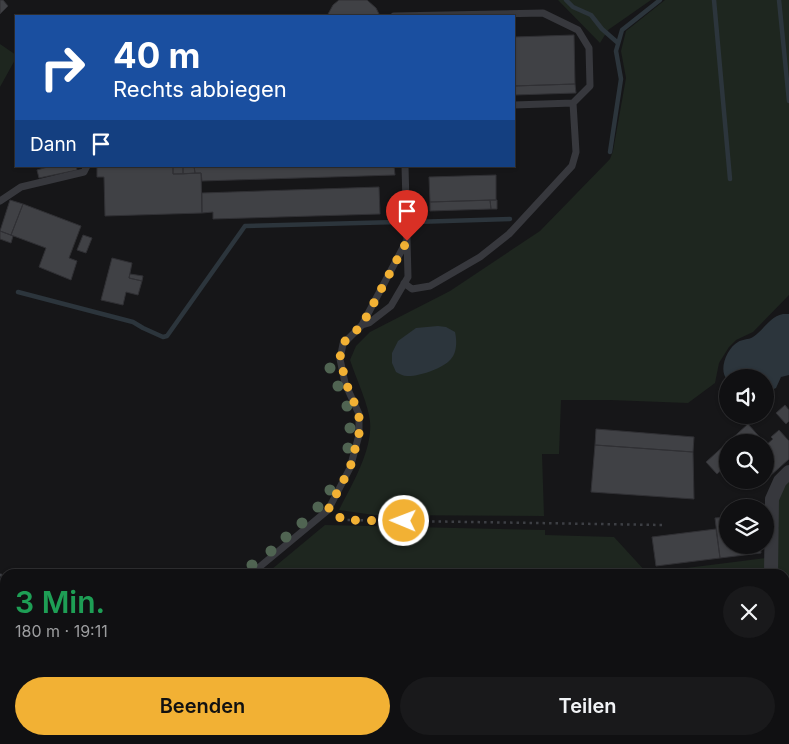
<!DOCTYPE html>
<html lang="de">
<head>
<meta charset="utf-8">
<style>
  :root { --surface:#101012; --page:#19191b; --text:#f1f3f6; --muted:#9c9d9f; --line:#303032; --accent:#f2b134 }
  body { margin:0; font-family:Inter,sans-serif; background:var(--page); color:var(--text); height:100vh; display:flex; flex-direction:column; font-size:19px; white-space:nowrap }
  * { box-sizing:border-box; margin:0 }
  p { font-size:16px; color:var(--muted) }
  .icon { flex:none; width:28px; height:28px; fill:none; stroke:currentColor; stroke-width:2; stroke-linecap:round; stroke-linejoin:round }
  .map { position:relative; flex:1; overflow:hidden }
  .side { position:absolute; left:0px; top:569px; width:790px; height:176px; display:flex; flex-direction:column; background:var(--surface); border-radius:15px 15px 0 0; box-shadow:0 1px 4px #0004,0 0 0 1px var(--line) }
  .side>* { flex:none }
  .guide { position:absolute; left:15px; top:15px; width:500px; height:152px; border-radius:0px; box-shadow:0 1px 4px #0004,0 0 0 1px var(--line); background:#1a4fa0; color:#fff; overflow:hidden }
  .buttons { position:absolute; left:719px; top:369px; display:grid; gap:10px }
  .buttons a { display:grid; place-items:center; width:55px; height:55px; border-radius:50%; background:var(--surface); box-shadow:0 1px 4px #0004,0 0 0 1px var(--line); font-size:25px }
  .pin { position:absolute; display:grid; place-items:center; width:42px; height:42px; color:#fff; margin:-51px -21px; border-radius:50% 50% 50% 0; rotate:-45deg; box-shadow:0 0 5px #0007 }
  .pin .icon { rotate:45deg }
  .me { position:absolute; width:55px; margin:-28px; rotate:271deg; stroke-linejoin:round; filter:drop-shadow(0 0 4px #0008) }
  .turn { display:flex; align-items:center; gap:18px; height:105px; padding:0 15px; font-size:22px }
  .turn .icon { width:65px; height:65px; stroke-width:2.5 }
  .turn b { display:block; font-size:35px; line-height:42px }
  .then { display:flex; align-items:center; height:48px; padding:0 15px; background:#0003; gap:10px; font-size:19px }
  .round { display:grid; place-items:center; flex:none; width:52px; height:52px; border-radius:26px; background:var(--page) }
  .head { display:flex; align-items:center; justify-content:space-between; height:85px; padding:0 15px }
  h1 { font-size:30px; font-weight:600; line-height:38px; color:#1e9e55 }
  .action { display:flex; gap:10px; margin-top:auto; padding:10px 15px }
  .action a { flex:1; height:58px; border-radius:30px; background:var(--accent); color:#111; font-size:20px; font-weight:600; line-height:58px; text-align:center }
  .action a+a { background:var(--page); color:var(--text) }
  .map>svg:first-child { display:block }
  .green { fill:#1e261f }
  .water { fill:#2c353c }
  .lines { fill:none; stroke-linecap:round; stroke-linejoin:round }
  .stream { stroke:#2c353c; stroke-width:4.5 }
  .building { fill:#404145; stroke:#303034 }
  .path { stroke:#3d3f44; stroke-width:2.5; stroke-dasharray:2.5 4; stroke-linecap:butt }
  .service { stroke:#37383d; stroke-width:7 }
  .minor { stroke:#37383d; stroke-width:14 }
  .tertiary { stroke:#37383d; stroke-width:18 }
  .tree { fill:#506452 }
  .route { stroke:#f2b134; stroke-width:9; stroke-dasharray:0 16.2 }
</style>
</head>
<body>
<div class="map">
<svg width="789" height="744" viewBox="0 0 789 744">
  <rect width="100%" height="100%" fill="#161618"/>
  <path class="green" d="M558 0H651L608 30 600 43Z
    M665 0H789V295L753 332 736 340 729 347 719 363 715 383 688 403 610 400H561L559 454H542L544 516 374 515 339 510C352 484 376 445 369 415 365 397 356 378 350 360L356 346 370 332 450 291 540 231 610 159 613 151 626 78 621 51 626 31Z
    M0 44 16 55V58L0 87Z
    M789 478V655L785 654V574H776L775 500Z
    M325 525 545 530V535L614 537 647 573 766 558 765 574H266Z
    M188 740H763V744H191Z"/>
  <path class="water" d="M783 314H789V375L781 377 776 388 765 393V378H728L727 379C718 370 727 348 738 342 742 339 748 340 753 337 764 330 769 317 783 314Z
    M438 326 446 327 455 332C457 341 457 352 451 359 444 368 418 377 407 376 403 376 400 374 396 372L392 363V353L398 341 416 328Z"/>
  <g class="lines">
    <path class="stream" d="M566 0 573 7 591 15 602 29 618 43
      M714 0 730 179
      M779 0 789 101
      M610 152 621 79 616 51 622 30 660 0
      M414 222 510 219
      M18 292 133 322 143 328 163 337 167 336 245 226 398 222
      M0 585 5 592
      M0 628 5 635
      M76 740 78 744
      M104 740 107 744"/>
  </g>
  <path class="building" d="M0 0H3L8 6 0 14Z
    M339 0H367L376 8 380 16H327L333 5Z
    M574 35 575 84 514 86V37Z
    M575 84 576 93 514 95V86Z
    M51 166H76L77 170 39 178 37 170Z
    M97 166H173V174L201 173 202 213 105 216 104 177H97Z
    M173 166H183V174H173Z
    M183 166H194L195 173 183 174Z
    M194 166H394L395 175 202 181 201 173H195Z
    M496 175V200L430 202 429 177Z
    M379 187 380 214 213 219V212L202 213V193Z
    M10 200 23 204 11 235 0 231Z
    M490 200 491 209 430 211V202Z
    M490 200H497V209H491Z
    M23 204 81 226 69 258 77 261 71 280 39 267 46 248 11 235Z
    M0 231 13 236 11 243 0 239Z
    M83 235 92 238 86 253 77 250Z
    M112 258 132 263 129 278 142 281 138 295 126 292 123 305 101 300Z
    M130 274 143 276 142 281 129 278Z
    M785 405 789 410V421L786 424 776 413Z
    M748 424 764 442H728V464L717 474 706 462Z
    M596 429 694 437 693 452 595 445Z
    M779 430 789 441V459L760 485 755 480H765V446L773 439 771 437Z
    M595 445 693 452 694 499 591 492Z
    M728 517V545H760L761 553 720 558 715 518Z
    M716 529 720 558 656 566 652 537Z"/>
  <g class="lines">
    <path class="path" d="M336 515 344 520 662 525
      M0 574 5 581
      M112 740 114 744"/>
    <path class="service" d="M394 16 543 13 578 30 589 48 590 86 573 103
      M0 201 21 187 84 172 87 166
      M404 283 412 289 430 286 480 257 509 234 572 166 576 152 573 103 514 105
      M362 325 406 242
      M251 574 328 510 350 468 359 435V414L345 383 340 359 343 344 362 325 369 323 391 306 408 277 405 166"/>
    <path class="minor" d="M771 574 772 499 780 481 789 472
      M771 744V740"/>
    <path class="tertiary" d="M0 610 5 617
      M87 740 90 744"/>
  </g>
  <g class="tree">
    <circle cx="330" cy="368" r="5.5"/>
    <circle cx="338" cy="386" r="5.5"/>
    <circle cx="347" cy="406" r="5.5"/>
    <circle cx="350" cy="428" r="5.5"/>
    <circle cx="348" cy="448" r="5.5"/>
    <circle cx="330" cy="490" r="5.5"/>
    <circle cx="318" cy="507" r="5.5"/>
    <circle cx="302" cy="523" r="5.5"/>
    <circle cx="286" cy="537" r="5.5"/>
    <circle cx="271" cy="551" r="5.5"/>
    <circle cx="252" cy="565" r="5.5"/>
  </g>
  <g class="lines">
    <path class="route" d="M404 521 344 520 328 510 350 468 359 434V414L346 383 340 358 342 344 362 325 407 241"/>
  </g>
</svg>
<div class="buttons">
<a><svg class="icon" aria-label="sound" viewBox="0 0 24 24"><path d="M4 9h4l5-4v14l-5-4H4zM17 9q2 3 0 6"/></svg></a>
<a><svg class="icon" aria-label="search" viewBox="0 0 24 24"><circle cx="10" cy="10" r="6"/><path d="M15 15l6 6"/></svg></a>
<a><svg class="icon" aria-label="layers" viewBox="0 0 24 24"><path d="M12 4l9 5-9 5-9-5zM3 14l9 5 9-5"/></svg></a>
</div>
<div class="pin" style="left:407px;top:241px;background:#d93025"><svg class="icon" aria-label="arrive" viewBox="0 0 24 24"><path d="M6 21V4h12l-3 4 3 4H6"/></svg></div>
<svg class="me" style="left:404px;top:521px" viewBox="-20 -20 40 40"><circle r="17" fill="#f2b134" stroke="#fff" stroke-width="3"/><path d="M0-11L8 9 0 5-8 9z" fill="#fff"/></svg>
<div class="guide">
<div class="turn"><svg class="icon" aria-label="right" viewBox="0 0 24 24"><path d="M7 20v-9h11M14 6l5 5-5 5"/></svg><div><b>40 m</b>Rechts abbiegen</div></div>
<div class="then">Dann<svg class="icon" aria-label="arrive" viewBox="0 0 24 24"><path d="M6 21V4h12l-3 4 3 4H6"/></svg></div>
</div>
<section class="side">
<div class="head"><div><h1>3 Min.</h1><p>180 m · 19:11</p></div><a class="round"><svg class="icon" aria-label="close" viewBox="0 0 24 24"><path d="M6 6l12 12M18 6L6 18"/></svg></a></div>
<div class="action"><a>Beenden</a><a>Teilen</a></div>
</section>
</div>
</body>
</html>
